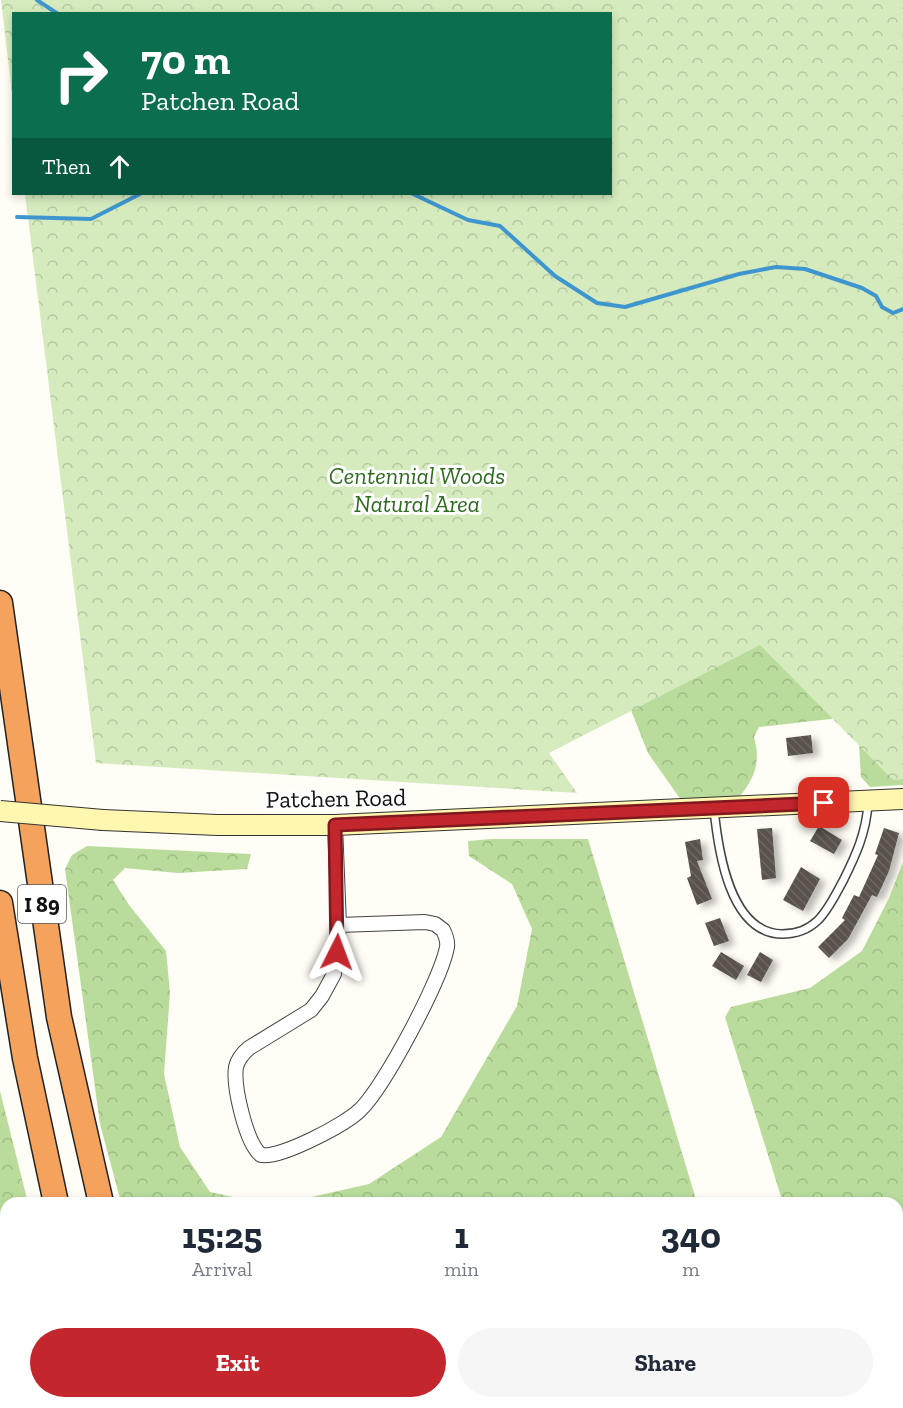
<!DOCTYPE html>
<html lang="en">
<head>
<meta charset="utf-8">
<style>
  :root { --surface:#fff; --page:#f6f6f7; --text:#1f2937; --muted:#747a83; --accent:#c4262e }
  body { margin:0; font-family:"Zilla Slab",serif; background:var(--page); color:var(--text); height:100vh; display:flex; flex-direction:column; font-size:22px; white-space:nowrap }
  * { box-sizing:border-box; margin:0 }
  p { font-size:20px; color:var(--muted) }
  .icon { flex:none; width:33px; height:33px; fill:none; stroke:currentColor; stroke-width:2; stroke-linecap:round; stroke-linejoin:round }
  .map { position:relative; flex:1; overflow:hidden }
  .sheet { position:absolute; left:0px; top:1197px; width:903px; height:212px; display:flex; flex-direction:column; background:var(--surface); border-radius:18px 18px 0 0; box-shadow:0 3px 9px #0003 }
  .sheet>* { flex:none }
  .guide { position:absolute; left:12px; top:12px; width:600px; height:183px; border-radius:0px; box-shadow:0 3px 9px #0003; background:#0b6e4f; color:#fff; overflow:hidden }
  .pin { position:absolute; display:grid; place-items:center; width:51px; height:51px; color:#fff; margin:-26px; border-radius:12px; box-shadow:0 3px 9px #0006 }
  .me { position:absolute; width:66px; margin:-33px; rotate:3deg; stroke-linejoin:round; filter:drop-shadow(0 0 4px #0008) }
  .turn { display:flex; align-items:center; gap:21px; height:126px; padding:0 30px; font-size:27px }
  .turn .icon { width:78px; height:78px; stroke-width:2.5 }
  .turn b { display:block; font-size:42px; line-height:51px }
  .then { display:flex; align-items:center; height:57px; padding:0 30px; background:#0003; gap:12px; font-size:22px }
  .eta { display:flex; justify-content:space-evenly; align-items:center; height:102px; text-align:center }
  .eta b { font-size:36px; font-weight:800; line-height:42px }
  .cta { display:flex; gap:12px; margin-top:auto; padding:12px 30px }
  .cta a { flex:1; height:69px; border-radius:36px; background:var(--accent); color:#fff; font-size:24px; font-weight:800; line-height:69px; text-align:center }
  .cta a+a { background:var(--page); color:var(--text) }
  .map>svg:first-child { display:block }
  .forest { fill:url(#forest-crowns) }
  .wetland { fill:url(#wetland-marsh) }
  .park { fill:url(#park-crowns) }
  .water { fill:#b9e0f7; stroke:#3f96cf; stroke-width:1.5 }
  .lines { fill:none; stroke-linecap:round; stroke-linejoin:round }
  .stream { stroke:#3f96cf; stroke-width:4 }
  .building { fill:url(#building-back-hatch); filter:url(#shadow) }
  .lane-casing { stroke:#444; stroke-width:10 }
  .street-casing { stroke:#444; stroke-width:16 }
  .secondary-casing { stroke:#333; stroke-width:22 }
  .highway-casing { stroke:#222; stroke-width:27 }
  .lane { stroke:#fff; stroke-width:7 }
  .street { stroke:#fff; stroke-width:14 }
  .secondary { stroke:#fff6b0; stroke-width:20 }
  .highway { stroke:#f5a25d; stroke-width:24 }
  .secondary-bridge-casing { stroke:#333; stroke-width:22; stroke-linecap:butt }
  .secondary-bridge { stroke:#fff6b0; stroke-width:20 }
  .route-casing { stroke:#7f191e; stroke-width:15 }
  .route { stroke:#c4262e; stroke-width:10 }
  .labels { text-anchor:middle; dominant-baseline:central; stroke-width:6; stroke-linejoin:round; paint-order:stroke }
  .shield { fill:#fff; stroke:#585858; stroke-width:1.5 }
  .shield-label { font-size:22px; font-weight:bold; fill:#111 }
  .park-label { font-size:24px; font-style:italic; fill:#2f6b1f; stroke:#fff }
  .street-label { font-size:24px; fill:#111; stroke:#fff }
</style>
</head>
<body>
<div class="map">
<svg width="903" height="1408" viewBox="0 0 903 1408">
  <defs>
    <pattern id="forest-crowns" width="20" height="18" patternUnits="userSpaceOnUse" patternTransform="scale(1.5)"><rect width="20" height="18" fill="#b9dc9c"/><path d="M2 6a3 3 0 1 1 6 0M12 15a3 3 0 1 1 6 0" fill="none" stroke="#9ebc85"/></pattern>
    <pattern id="wetland-marsh" width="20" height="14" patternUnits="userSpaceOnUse" patternTransform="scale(1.5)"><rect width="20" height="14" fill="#d5ebbd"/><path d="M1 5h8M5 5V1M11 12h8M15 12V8" fill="none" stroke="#b6c8a1"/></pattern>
    <pattern id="park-crowns" width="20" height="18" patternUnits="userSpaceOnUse" patternTransform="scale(1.5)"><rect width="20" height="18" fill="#d5ebbd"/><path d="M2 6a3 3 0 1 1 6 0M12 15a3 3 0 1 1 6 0" fill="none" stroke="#b6c8a1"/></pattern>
    <pattern id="building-back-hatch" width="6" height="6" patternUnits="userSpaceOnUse" patternTransform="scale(1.5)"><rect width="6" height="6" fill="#5a524d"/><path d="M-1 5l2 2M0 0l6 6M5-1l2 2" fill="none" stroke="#6d6662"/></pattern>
    <filter id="shadow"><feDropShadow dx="6" dy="3.5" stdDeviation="3" flood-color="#0004"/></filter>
  </defs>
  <rect width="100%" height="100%" fill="#fffdf5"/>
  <path class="forest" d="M903 365V785L870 787 861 777 858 729 848 717 759 727 754 737C761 762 755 777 740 796L681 800 648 753 611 660Z
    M491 839H588L697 1203H285L369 1184 441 1137 517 1006 532 929 512 884 469 856 468 841Z
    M87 846 251 854 247 869 178 873 125 868 113 880 129 905 166 951 170 993 164 1074 180 1147 210 1192 261 1203 121 1202 100 1124 65 869 72 855Z
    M903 862V1347L897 1352V1203H783L725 1017 731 1007 810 988 862 951 889 898Z
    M0 1091 28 1203H6V1402L84 1403 87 1408H0Z
    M254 1402H528L530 1408H252Z
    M756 1402 758 1408H592L589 1403Z"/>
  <path class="wetland" d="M528 1403H589L592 1408H530Z"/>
  <path class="park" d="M1 0H903V779L893 780 760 645 549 753 577 793 96 763 25 194H610V14H14L13 102Z"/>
  <path class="water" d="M903 1347V1408H840L845 1403 897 1402V1352Z"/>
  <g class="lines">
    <path class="stream" d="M37 0 58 14
      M413 194 468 220 500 226 555 276 597 303 625 307 739 274 776 267 805 269 862 288 876 296 882 307 893 313 903 309
      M17 217 91 219 140 194"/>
  </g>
  <path class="building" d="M811 735 813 753 788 756 786 738Z
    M819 826 842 840 834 854 810 841Z
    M772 828 776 878 762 880 757 829Z
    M884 828 899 833 889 871 877 897 872 895 848 939 829 958 818 947 845 920 842 918 854 895 859 897 878 855 875 854Z
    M700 839 703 860 697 861 712 899 697 905 687 878 691 876 685 842Z
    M801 867 820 879 803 911 783 900Z
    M720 918 729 941 714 946 705 923Z
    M721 952 744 966 736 980 712 966Z
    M760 952 773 960 761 982 747 975Z"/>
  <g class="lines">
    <defs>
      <path id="lane" d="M714 809C718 849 729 933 782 934 818 934 828 908 843 881 856 855 866 833 868 804"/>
      <path id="street" d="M335 825 339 925 334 974 322 996 311 1010 249 1048C243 1053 238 1059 236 1067 233 1086 246 1143 261 1155 280 1159 346 1124 360 1110 384 1087 441 980 447 947 448 941 446 936 443 930L435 924 425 922 339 925"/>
      <path id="secondary" d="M103 820 217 825H335L903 799"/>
      <path id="highway" d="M0 603 59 1017 101 1203
        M0 903 25 1058 56 1203
        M123 1402 126 1408
        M169 1402 171 1408"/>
    </defs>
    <use href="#lane" class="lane-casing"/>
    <use href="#street" class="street-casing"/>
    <use href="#secondary" class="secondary-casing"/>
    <use href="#highway" class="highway-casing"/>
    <use href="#lane" class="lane"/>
    <use href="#street" class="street"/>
    <use href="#secondary" class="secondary"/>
    <use href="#highway" class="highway"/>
    <defs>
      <path id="secondary-bridge" d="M0 811 103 820"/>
    </defs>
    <use href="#secondary-bridge" class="secondary-bridge-casing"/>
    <use href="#secondary-bridge" class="secondary-bridge"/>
  </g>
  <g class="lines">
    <defs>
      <path id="route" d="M337 952 335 825 824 803"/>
    </defs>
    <use href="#route" class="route-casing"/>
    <use href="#route" class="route"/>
  </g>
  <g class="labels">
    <rect class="shield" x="18" y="885" width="48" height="38" rx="4.5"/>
    <g class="shield-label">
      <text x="42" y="904">I 89</text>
    </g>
    <g class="park-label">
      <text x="417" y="475">Centennial Woods<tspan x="417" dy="28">Natural Area</tspan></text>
    </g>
    <g class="street-label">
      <text transform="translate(336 798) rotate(-1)">Patchen Road</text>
    </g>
  </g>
</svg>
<div class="pin" style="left:824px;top:803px;background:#d93025"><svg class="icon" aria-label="arrive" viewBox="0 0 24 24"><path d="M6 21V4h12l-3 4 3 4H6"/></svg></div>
<svg class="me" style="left:337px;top:952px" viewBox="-20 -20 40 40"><path d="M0-17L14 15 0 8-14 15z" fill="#c4262e" stroke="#fff" stroke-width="4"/></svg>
<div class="guide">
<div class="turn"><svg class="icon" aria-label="right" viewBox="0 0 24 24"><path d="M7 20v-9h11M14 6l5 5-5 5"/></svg><div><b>70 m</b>Patchen Road</div></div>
<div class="then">Then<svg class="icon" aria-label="ahead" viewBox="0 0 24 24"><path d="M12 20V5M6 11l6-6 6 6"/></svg></div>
</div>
<section class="sheet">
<div class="eta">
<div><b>15:25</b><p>Arrival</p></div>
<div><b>1</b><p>min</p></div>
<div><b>340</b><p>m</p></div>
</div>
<div class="cta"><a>Exit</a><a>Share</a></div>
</section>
</div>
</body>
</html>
